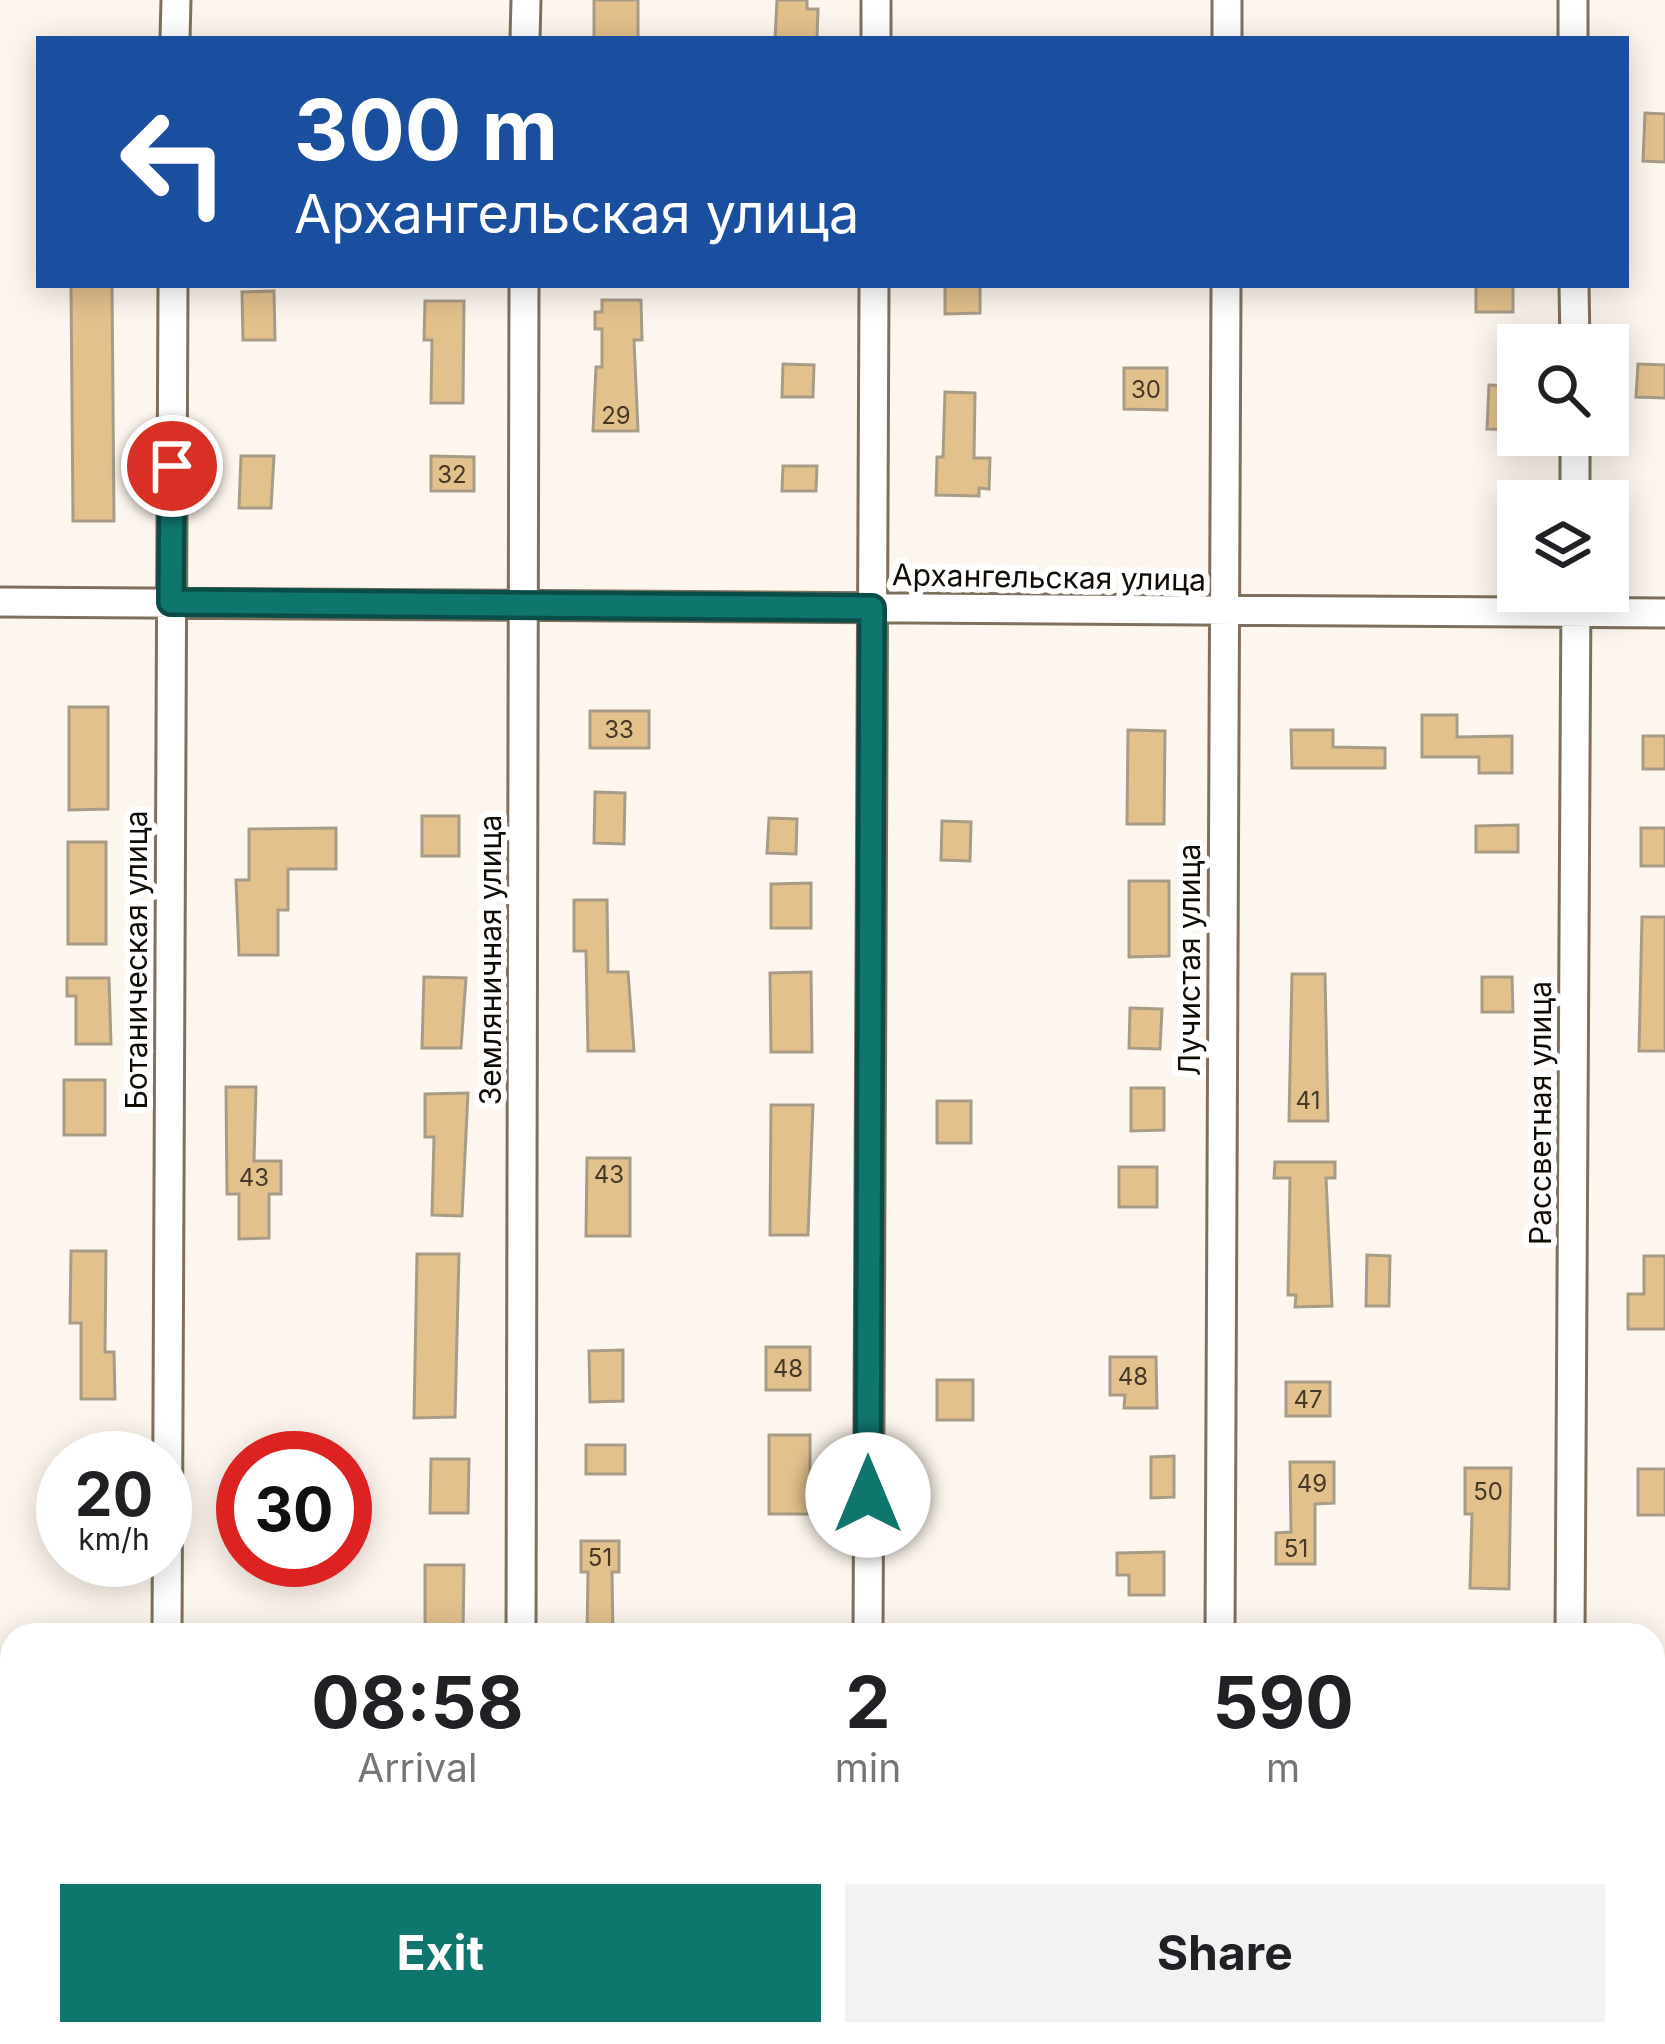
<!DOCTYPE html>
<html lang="en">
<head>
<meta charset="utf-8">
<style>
  :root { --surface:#fff; --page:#f2f2f2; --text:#202124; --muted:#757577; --accent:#0f766e }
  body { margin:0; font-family:Inter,sans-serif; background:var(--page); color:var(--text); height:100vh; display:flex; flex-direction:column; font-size:45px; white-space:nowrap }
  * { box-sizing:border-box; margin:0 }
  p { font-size:39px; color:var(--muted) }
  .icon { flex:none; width:66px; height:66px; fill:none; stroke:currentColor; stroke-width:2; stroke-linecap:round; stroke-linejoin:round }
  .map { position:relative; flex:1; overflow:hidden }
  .drawer { position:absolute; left:0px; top:1623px; width:1665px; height:423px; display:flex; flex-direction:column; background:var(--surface); border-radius:36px 36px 0 0; box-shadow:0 6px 30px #0003 }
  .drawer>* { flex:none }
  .hud { position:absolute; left:36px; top:36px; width:1593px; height:252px; border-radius:0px; box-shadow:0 6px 30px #0003; background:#1a4fa0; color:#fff; overflow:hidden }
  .tools { position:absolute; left:1497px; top:324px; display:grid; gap:24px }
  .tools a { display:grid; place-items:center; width:132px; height:132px; border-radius:0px; background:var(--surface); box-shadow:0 6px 30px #0003; font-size:60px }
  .speed { position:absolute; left:36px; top:1431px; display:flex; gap:24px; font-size:60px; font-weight:700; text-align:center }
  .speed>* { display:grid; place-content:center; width:156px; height:156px; border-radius:50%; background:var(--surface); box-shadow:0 6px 30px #0003; line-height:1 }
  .speed small { font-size:30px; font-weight:400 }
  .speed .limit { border:18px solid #d22; background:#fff; color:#111 }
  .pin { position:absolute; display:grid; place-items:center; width:102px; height:102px; color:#fff; margin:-51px; border:6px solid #fff; border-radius:50%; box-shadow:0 3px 12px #0007 }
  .me { position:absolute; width:132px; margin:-66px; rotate:0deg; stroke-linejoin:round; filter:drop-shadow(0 0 9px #0008) }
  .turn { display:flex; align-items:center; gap:42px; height:252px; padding:0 60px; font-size:54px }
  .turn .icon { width:156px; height:156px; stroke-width:2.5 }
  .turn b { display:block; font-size:84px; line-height:102px }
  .eta { display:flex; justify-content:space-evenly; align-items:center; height:204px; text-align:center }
  .eta b { font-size:72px; font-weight:700; line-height:84px }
  .action { display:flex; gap:24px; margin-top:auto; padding:24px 60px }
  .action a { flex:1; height:138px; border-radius:0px; background:var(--accent); color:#fff; font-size:48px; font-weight:700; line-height:138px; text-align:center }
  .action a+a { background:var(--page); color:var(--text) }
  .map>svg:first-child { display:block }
  .building { fill:#e3c18d; stroke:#a99c87; stroke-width:3 }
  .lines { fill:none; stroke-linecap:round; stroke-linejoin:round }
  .minor-casing { stroke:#7f705e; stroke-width:33 }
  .minor { stroke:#fff; stroke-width:27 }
  .route-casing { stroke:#0a4d48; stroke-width:30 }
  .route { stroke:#0f766e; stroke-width:21 }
  .labels { text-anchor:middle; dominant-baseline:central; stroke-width:12; stroke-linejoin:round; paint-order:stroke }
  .number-label { font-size:24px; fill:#463827 }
  .street-label { font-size:30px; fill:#110b05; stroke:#fff }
</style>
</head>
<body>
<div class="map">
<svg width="1665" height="2044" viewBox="0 0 1665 2044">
  <rect width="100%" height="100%" fill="#fdf6ee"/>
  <path class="building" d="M594 0H638V39H594Z
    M777 0H807V9H818L817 39H775Z
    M1645 113 1665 114V162L1643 161Z
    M71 285H112L114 521H73Z
    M945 285H980V313L945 314Z
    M1476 285H1513V312H1476Z
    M274 291 275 340H243L242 292Z
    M602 300H641L642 340H634L638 431H593L596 367H602V329H595V312H602Z
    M425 301H464L463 403H431L432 340H424Z
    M783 364 814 365 813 397H782Z
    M1638 364 1665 365V398L1636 397Z
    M1124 368H1167V410L1124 409Z
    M1489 385 1518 386V430L1487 429Z
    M945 392 975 393 974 458H990L989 489 979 488V496L936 495 937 457H943Z
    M241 456H274L271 508H239Z
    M431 456 474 457V491H431Z
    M783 466H817L816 491H782Z
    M69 707H108V809L69 810Z
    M590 711H649V748H590Z
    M1422 715H1457V737L1512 736V773H1479V757H1422Z
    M1128 730 1165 731 1164 824H1127Z
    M1291 730H1333V747L1385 748V768H1292Z
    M1643 736H1665V769H1643Z
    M595 792 625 793 624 844 594 843Z
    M422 816H459V856H422Z
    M769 818 797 819 796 854 767 853Z
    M942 821 971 822 970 861 941 860Z
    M1518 825V852H1476V826Z
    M336 828V869H288V910H278V955H239L236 880H249V829Z
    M1641 828H1665V866H1641Z
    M68 842H106V944H68Z
    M1129 881H1169V956L1129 957Z
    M811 883V928H771V884Z
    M574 900H607L608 972H628L634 1051H588L586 951H574Z
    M1642 917H1665V1051H1639Z
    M811 972 812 1052H771L770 973Z
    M1292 974H1325L1328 1121H1289Z
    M424 977 466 978 461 1048H422Z
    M1482 977H1512L1513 1012H1482Z
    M67 978H109L111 1044H76V996H67Z
    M1130 1008 1162 1009 1160 1049 1129 1048Z
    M64 1080H105V1135H64Z
    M226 1087H256L254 1161H281V1194H269V1238L239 1239V1194H227Z
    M1131 1088H1164V1130L1131 1131Z
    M468 1093 462 1216 432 1215 434 1137H425V1094Z
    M937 1101H971V1143H937Z
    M771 1105H813L808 1235H770Z
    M587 1158H630V1236H586Z
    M1275 1162H1335V1178H1326L1332 1306 1295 1307 1296 1295H1288L1290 1178H1274Z
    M1119 1167H1157V1207H1119Z
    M71 1251H106L105 1352H114L115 1399H81V1323H70Z
    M417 1254H459L455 1417 414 1418Z
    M1367 1255 1390 1256 1389 1306H1366Z
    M1644 1256H1665V1329H1628V1294H1644Z
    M766 1347H810V1390H766Z
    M623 1350V1401L590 1402 589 1351Z
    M1110 1357H1156L1157 1408H1124L1125 1395H1110Z
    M937 1380H973V1420H937Z
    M1286 1382H1330V1416H1286Z
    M769 1435H810V1514H769Z
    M586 1445H625V1474H586Z
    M1174 1456V1497L1151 1498V1457Z
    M431 1459H469L468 1513H430Z
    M1290 1462H1334V1503L1315 1504V1564H1276V1533L1291 1532Z
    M1465 1468H1511L1509 1589 1470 1588 1472 1514H1465Z
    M1638 1469H1665V1515H1638Z
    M581 1541H619V1572H612L613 1635H587L588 1572H581Z
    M1164 1552V1595H1129V1575H1117V1553Z
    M425 1565H464L463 1635H425Z"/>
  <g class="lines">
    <defs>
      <path id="minor" d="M1573 0V39
        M175 39 176 0
        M525 39 526 0
        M876 39V0
        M1227 39V0
        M1574 285 1575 345
        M1575 435V501
        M0 602 1665 613
        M167 1635 173 285
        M521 1635 524 285
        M868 1635 874 285
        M1220 1635 1226 285
        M1570 1635 1576 591
        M165 2044V2034
        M521 2044V2034
        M867 2044V2034
        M1218 2044V2034
        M1568 2044V2034"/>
    </defs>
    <use href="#minor" class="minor-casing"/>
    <use href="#minor" class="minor"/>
  </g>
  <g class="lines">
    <defs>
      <path id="route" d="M172 466 171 602 872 608 868 1495"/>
    </defs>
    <use href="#route" class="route-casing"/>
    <use href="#route" class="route"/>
  </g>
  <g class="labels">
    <g class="number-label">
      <text x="1146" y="389">30</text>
      <text x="616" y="415">29</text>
      <text x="452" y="474">32</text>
      <text x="619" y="729">33</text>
      <text x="1308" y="1100">41</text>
      <text x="609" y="1174">43</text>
      <text x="254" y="1177">43</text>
      <text x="788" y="1368">48</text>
      <text x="1133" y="1376">48</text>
      <text x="1308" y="1399">47</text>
      <text x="1312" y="1483">49</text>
      <text x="1488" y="1491">50</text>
      <text x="1296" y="1548">51</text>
      <text x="600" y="1557">51</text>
    </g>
    <g class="street-label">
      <text transform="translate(1049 577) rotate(1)">Архангельская улица</text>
      <text transform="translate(136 960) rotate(-90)">Ботаническая улица</text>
      <text transform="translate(490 960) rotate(-90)">Земляничная улица</text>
      <text transform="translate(1189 960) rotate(-90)">Лучистая улица</text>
      <text transform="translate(1540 1113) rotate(-90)">Рассветная улица</text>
    </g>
  </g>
</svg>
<div class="tools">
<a><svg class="icon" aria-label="search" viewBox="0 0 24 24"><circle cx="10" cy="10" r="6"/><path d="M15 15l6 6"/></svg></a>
<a><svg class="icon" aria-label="layers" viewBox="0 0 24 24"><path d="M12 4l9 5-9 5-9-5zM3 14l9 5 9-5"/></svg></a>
</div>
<div class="speed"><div>20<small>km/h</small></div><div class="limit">30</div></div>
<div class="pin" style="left:172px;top:466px;background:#d93025"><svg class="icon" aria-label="arrive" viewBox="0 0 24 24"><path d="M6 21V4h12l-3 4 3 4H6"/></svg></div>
<svg class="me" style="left:868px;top:1495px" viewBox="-20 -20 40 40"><circle r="19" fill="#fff"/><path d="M0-13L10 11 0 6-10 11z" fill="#0f766e"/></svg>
<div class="hud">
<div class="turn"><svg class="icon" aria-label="left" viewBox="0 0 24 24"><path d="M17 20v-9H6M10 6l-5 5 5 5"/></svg><div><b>300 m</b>Архангельская улица</div></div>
</div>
<section class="drawer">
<div class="eta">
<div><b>08:58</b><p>Arrival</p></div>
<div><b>2</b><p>min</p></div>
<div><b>590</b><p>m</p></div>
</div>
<div class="action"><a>Exit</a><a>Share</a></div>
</section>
</div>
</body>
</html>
